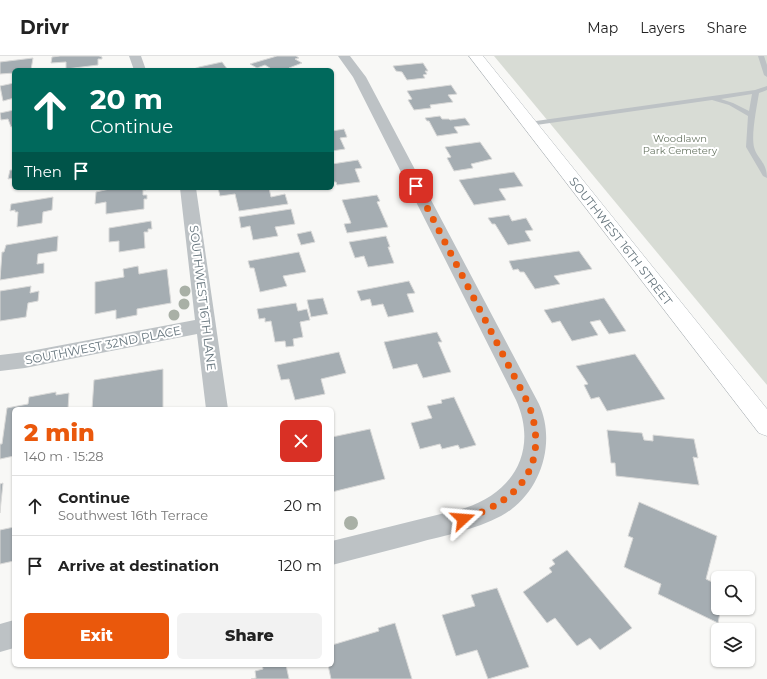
<!DOCTYPE html>
<html lang="en">
<head>
<meta charset="utf-8">
<style>
  :root { --surface:#fff; --page:#f2f2f2; --text:#222; --muted:#767676; --line:#e0e0e0; --accent:#ea580c }
  body { margin:0; font-family:Montserrat,sans-serif; background:var(--page); color:var(--text); height:100vh; display:flex; flex-direction:column; font-size:15px; white-space:nowrap }
  * { box-sizing:border-box; margin:0 }
  p { font-size:13px; color:var(--muted) }
  .icon { flex:none; width:22px; height:22px; fill:none; stroke:currentColor; stroke-width:2; stroke-linecap:round; stroke-linejoin:round }
  .map { position:relative; flex:1; overflow:hidden }
  .drawer { position:absolute; left:12px; top:351px; width:322px; height:260px; display:flex; flex-direction:column; background:var(--surface); border-radius:6px; box-shadow:0 1px 3px #0004 }
  .drawer>* { flex:none }
  .guide { position:absolute; left:12px; top:12px; width:322px; height:122px; border-radius:6px; box-shadow:0 1px 3px #0004; background:#00695c; color:#fff; overflow:hidden }
  .tools { position:absolute; left:711px; top:515px; display:grid; gap:8px }
  .tools a { display:grid; place-items:center; width:44px; height:44px; border-radius:6px; background:var(--surface); box-shadow:0 1px 3px #0004; font-size:20px }
  .pin { position:absolute; display:grid; place-items:center; width:34px; height:34px; color:#fff; margin:-17px; border-radius:8px; box-shadow:0 2px 6px #0006 }
  .me { position:absolute; width:44px; margin:-22px; rotate:71deg; stroke-linejoin:round; filter:drop-shadow(0 0 3px #0008) }
  .turn { display:flex; align-items:center; gap:14px; height:84px; padding:0 12px; font-size:18px }
  .turn .icon { width:52px; height:52px; stroke-width:2.5 }
  .turn b { display:block; font-size:28px; line-height:34px }
  .then { display:flex; align-items:center; height:38px; padding:0 12px; background:#0003; gap:8px; font-size:15px }
  .round { display:grid; place-items:center; flex:none; width:42px; height:42px; border-radius:6px; background:var(--page) }
  .head { display:flex; align-items:center; justify-content:space-between; height:68px; padding:0 12px }
  h1 { font-size:24px; font-weight:800; line-height:30px; color:var(--accent) }
  .action { display:flex; gap:8px; margin-top:auto; padding:8px 12px }
  .action a { flex:1; height:46px; border-radius:6px; background:var(--accent); color:#fff; font-size:16px; font-weight:800; line-height:46px; text-align:center }
  .action a+a { background:var(--page); color:var(--text) }
  ul { padding:0; list-style:none }
  li { display:flex; align-items:center; gap:12px; height:60px; padding:0 12px; border-top:1px solid var(--line) }
  li div { flex:1 }
  li b { display:block; font-size:15px }
  li em { font-style:normal }
  header { display:flex; align-items:center; gap:24px; box-sizing:border-box; height:56px; padding:0 20px; background:var(--surface); border-bottom:1px solid var(--line) }
  header strong { font-size:19px }
  nav { display:flex; gap:22px; margin-inline-start:auto; font-size:14px }
  .map>svg:first-child { display:block }
  .green { fill:#d8dcd5 }
  .building { fill:#a5adb2; stroke:#d9d9d8 }
  .lines { fill:none; stroke-linecap:round; stroke-linejoin:round }
  .secondary-casing { stroke:#b0b6ba; stroke-width:1 }
  .lane { fill:#bdc2c5; fill-rule:evenodd }
  .street { fill:#bdc2c5; fill-rule:evenodd }
  .secondary { fill:#fff; fill-rule:evenodd }
  .tree { fill:#a9b0a6 }
  .route { stroke:#ea580c; stroke-width:7; stroke-dasharray:0 12.6 }
  .labels { text-anchor:middle; dominant-baseline:central; stroke-width:4; stroke-linejoin:round; paint-order:stroke }
  .far-park-label { font-size:10px; fill:#697664; stroke:#fff }
  .street-label { font-size:12px; fill:#66757d; stroke:#fff }
</style>
</head>
<body>
<header>
<strong>Drivr</strong>
<nav><a>Map</a><a>Layers</a><a>Share</a></nav>
</header>
<div class="map">
<svg width="767" height="623" viewBox="0 0 767 623">
  <rect width="100%" height="100%" fill="#f8f8f6"/>
  <path class="green" d="M494 0H767V329Z"/>
  <path class="building" d="M60 0H99L102 1V3H98V9L66 13V6L51 7 52 1Z
    M277 0H296L299 2 295 3 302 7 289 12 293 14H273L265 9 257 12 250 8Z
    M33 2 31 14H14V17L0 18V6Z
    M222 6 228 14H191L199 11Z
    M423 7 428 15H425L427 18 423 19 425 22 407 24 402 16 396 15 393 10Z
    M14 27V42L3 45 0 30Z
    M451 29 457 38 448 39 453 46 430 49 431 52 414 54 408 44 412 43 407 35Z
    M14 54V70L11 71 8 63 1 64 0 57Z
    M440 60 442 63H449L450 64 465 62 470 69 454 71 458 77 437 80 429 65H427L425 62Z
    M344 73 347 81 340 82 345 93 332 95V75Z
    M480 86 492 103 471 108 473 112 454 115 447 102 451 101 445 91Z
    M358 104 362 112 355 113 360 126 337 129 336 126H332V108Z
    M10 114H14V122L8 123Z
    M514 116 523 130 499 133 506 144 474 149 459 124Z
    M114 132H145L146 134H143V139H147V143H144V153L106 158V146L95 148 96 136Z
    M218 132H269L271 141 285 138 288 148 239 155 235 138 220 140Z
    M377 139 380 145 377 146 388 171 347 177 344 168 351 167 342 144Z
    M53 141 52 154 43 156 42 167 17 171 18 156H15V154L10 155 11 148Z
    M291 153 295 168 275 171 278 180 253 184 250 170 241 172 239 161Z
    M509 159 512 165 526 162 533 174 525 175 531 185 508 189 495 168H492L488 162Z
    M151 165 152 173H148V176H144L145 192 119 196V185L109 186V172Z
    M311 175 315 186 301 189 297 178Z
    M58 180 57 195 38 198 37 208 44 207V217L0 224 2 196H4L6 189Z
    M386 180 390 191H388L394 207 368 211 364 200 355 202 349 186Z
    M579 195 592 213 554 220 560 228 535 233 524 216H520L518 213 513 214 509 205Z
    M299 196 306 216 283 220 287 230 260 236 254 212H250L248 205Z
    M138 210 139 218 167 213 171 247 137 253V259L116 263V254L95 258V226L124 221 123 213Z
    M409 225 415 237 407 238 414 256 388 261 383 248 372 250 370 243 361 245 357 235Z
    M31 230 30 237 39 235 38 245 28 247 26 261 0 265V235Z
    M323 242 328 258 311 261 307 244Z
    M604 242 626 275 609 278 600 264 590 266 598 279 572 285 560 265 552 267 544 254Z
    M296 247 298 255 307 253 310 264 300 266 303 281 293 283 294 290 286 291 285 285 275 286 271 265 265 266V262L259 263 257 253Z
    M437 276 442 286H438L451 316 423 322 417 308 393 313 384 286Z
    M339 296 346 317 321 323 325 338 295 344 289 323 281 324 277 309Z
    M635 298 665 343 607 355 599 341 591 343 584 329 588 328 576 310Z
    M163 313V353H92L94 324Z
    M56 336V339L69 337 68 353H14V400L0 403V388H2L7 352 28 348 29 341Z
    M454 341 476 389 460 393 458 389 442 393 440 388 420 393 411 367 432 362 427 350 442 347 441 344Z
    M370 373 385 423 332 436V381Z
    M607 374 642 377 644 384 653 385V379L694 383 698 402 693 401 699 429 616 420 615 407H611Z
    M3 427 0 456V457V428Z
    M639 446 717 480 706 523 718 529V552H721L718 567 658 538 661 528 624 511 633 482 628 480Z
    M14 471V505L0 508V474Z
    M567 494 632 572 600 594 590 582 577 590 555 562 547 567 523 536 552 516 549 512 555 508 552 504Z
    M497 532 529 611 488 623 477 594 456 600 442 559 475 550 471 539Z
    M395 567 412 623H331L328 609H332V589L379 575 378 572Z
    M262 609H286L289 623H251L256 622 255 615 263 613Z"/>
  <g class="lines">
    <defs>
      <path id="secondary" d="M469 0H483L767 353V380L759 377Z"/>
    </defs>
    <use href="#secondary" class="secondary-casing"/>
    <path class="lane" d="M758 0H764L767 9V21L764 19Z
      M767 30V34L759 37C757 50 751 78 754 91 757 103 767 106 767 122L763 120 746 91 748 60 729 49 712 44 529 70 526 68 529 66 755 34ZM752 38 749 55 733 47 721 43Z"/>
    <path class="street" d="M129 0H141L146 14H134Z
      M338 0H350L366 21 539 348C557 388 540 439 501 460 475 474 445 479 417 487 389 494 360 502 332 509V485L465 452C515 436 538 393 516 344L353 21Z
      M180 132H196L228 353H206L197 278 25 312 0 315V299L25 296 195 264Z
      M14 564V592L0 596V568Z"/>
    <use href="#secondary" class="secondary"/>
  </g>
  <g class="tree">
    <circle cx="185" cy="235" r="5.5"/>
    <circle cx="184" cy="248" r="5.5"/>
    <circle cx="174" cy="259" r="5.5"/>
    <circle cx="351" cy="467" r="7"/>
  </g>
  <g class="lines">
    <path class="route" d="M416 130 529 349C550 409 520 445 463 463"/>
  </g>
  <g class="labels">
    <g class="far-park-label">
      <text x="680" y="82">Woodlawn<tspan x="680" dy="12">Park Cemetery</tspan></text>
    </g>
    <g class="street-label">
      <text transform="translate(621 185) rotate(52)">SOUTHWEST 16TH STREET</text>
      <text transform="translate(203 242) rotate(83)">SOUTHWEST 16TH LANE</text>
      <text transform="translate(103 289) rotate(-11)">SOUTHWEST 32ND PLACE</text>
    </g>
  </g>
</svg>
<div class="tools">
<a><svg class="icon" aria-label="search" viewBox="0 0 24 24"><circle cx="10" cy="10" r="6"/><path d="M15 15l6 6"/></svg></a>
<a><svg class="icon" aria-label="layers" viewBox="0 0 24 24"><path d="M12 4l9 5-9 5-9-5zM3 14l9 5 9-5"/></svg></a>
</div>
<div class="pin" style="left:416px;top:130px;background:#d93025"><svg class="icon" aria-label="arrive" viewBox="0 0 24 24"><path d="M6 21V4h12l-3 4 3 4H6"/></svg></div>
<svg class="me" style="left:463px;top:463px" viewBox="-20 -20 40 40"><path d="M0-17L14 15 0 8-14 15z" fill="#ea580c" stroke="#fff" stroke-width="4"/></svg>
<div class="guide">
<div class="turn"><svg class="icon" aria-label="ahead" viewBox="0 0 24 24"><path d="M12 20V5M6 11l6-6 6 6"/></svg><div><b>20 m</b>Continue</div></div>
<div class="then">Then<svg class="icon" aria-label="arrive" viewBox="0 0 24 24"><path d="M6 21V4h12l-3 4 3 4H6"/></svg></div>
</div>
<section class="drawer">
<div class="head"><div><h1>2 min</h1><p>140 m · 15:28</p></div><a class="round" style="background:#d93025;color:#fff"><svg class="icon" aria-label="close" viewBox="0 0 24 24"><path d="M6 6l12 12M18 6L6 18"/></svg></a></div>
<ul>
<li><svg class="icon" aria-label="ahead" viewBox="0 0 24 24"><path d="M12 20V5M6 11l6-6 6 6"/></svg><div><b>Continue</b><p>Southwest 16th Terrace</p></div><em>20 m</em></li>
<li><svg class="icon" aria-label="arrive" viewBox="0 0 24 24"><path d="M6 21V4h12l-3 4 3 4H6"/></svg><div><b>Arrive at destination</b></div><em>120 m</em></li>
</ul>
<div class="action"><a>Exit</a><a>Share</a></div>
</section>
</div>
</body>
</html>
